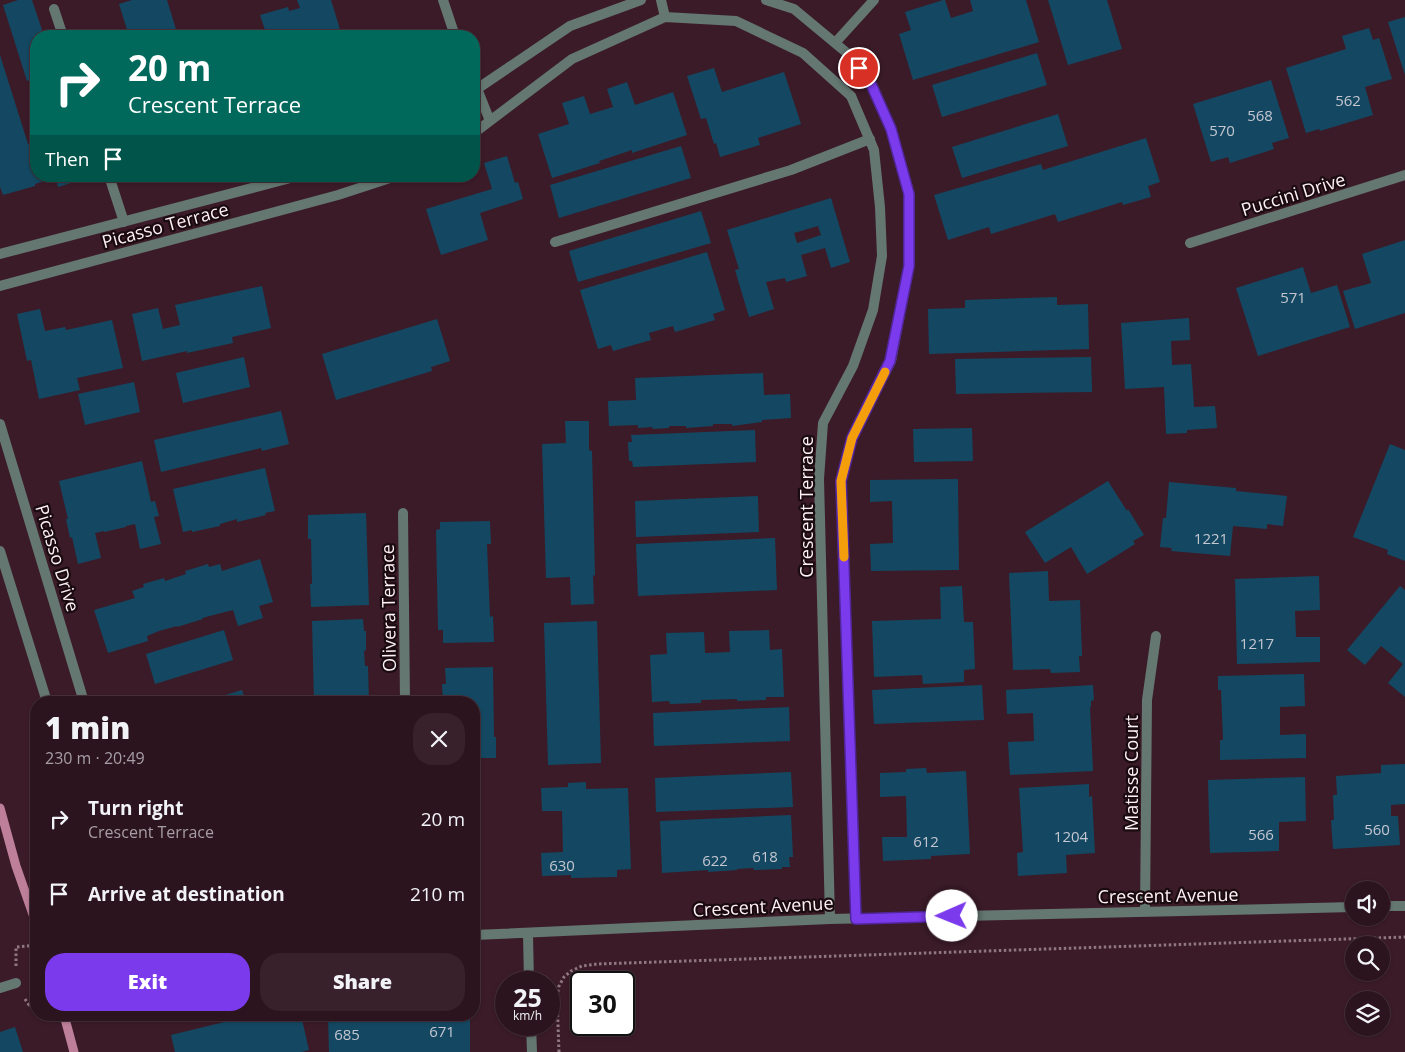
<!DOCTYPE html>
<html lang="en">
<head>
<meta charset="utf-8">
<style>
  :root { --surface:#2c141e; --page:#38212b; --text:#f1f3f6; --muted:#a69ea4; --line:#48333c; --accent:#7c3aed }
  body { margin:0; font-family:"Open Sans",sans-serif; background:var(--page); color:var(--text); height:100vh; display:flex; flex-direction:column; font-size:19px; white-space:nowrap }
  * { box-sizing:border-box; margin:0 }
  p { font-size:16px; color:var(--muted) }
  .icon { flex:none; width:28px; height:28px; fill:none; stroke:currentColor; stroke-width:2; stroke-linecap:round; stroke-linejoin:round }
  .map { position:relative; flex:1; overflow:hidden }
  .drawer { position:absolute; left:30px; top:696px; width:450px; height:325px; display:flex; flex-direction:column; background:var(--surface); border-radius:20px; box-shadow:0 1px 4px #0004,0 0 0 1px var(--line) }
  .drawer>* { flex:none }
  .banner { position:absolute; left:30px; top:30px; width:450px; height:152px; border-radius:20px; box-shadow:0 1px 4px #0004,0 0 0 1px var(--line); background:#00695c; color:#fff; overflow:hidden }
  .fabs { position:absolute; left:1345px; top:881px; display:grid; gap:10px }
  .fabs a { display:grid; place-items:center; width:45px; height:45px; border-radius:50%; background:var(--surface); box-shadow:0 1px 4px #0004,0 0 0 1px var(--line); font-size:25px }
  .speed { position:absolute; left:495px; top:971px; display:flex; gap:10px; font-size:25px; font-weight:700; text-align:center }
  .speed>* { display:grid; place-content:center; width:65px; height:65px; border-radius:50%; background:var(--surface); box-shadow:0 1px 4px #0004,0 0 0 1px var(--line); line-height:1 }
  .speed small { font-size:12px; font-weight:400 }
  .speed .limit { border:2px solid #111; border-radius:8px; background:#fff; color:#111 }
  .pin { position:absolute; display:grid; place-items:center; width:42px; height:42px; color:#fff; margin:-21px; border:2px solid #fff; border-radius:50%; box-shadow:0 1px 5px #0007 }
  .me { position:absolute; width:55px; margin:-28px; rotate:269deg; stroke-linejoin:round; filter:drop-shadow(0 0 4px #0008) }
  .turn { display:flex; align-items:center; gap:18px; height:105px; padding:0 15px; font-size:22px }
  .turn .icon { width:65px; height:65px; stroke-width:2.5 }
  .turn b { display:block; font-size:35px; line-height:42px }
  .then { display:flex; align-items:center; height:48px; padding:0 15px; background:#0003; gap:10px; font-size:19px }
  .round { display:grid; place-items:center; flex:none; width:52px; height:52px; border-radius:20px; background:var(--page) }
  .summary { display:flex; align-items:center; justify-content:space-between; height:85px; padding:0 15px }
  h1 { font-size:30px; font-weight:800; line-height:38px }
  .button { display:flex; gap:10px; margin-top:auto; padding:10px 15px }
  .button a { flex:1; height:58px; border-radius:20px; background:var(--accent); color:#fff; font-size:20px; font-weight:800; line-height:58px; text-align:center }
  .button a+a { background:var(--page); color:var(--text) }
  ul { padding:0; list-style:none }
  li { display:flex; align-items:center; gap:15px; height:75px; padding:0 15px }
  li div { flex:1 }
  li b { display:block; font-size:19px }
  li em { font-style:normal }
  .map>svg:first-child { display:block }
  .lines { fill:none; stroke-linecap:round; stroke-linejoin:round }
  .stream { stroke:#bd7f99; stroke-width:9 }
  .building { fill:#144862; fill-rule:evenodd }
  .path { stroke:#907882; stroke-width:3; stroke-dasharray:2.5 2.5; stroke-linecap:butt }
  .service { stroke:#647771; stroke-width:10 }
  .minor { stroke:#647771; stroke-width:10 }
  .route-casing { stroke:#51269a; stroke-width:12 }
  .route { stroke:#7c3aed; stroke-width:9 }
  .slow { stroke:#f59e0b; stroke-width:9 }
  .labels { text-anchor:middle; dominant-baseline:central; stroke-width:4.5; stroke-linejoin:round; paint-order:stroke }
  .number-label { font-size:15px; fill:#c4c6d0 }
  .street-label { font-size:18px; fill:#fef0f5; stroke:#190b10 }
</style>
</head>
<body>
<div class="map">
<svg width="1405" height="1052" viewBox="0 0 1405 1052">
  <rect width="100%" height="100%" fill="#3b1b28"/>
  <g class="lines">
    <path class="stream" d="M0 808 16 866 36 923
      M64 1015 74 1052"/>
  </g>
  <path class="building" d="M18 0H32L44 36H36V78L27 81 3 5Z
    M132 0H167L178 36H129L119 4Z
    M297 0H331L342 36H314V35L310 36H267L260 15 288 7 289 11 300 8Z
    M943 0H945L951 18 973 11 970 0H1026L1039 42 913 80 899 34 911 30 905 12Z
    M1048 0H1107L1122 49 1068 65Z
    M1405 17V75L1388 22Z
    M1369 28 1373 40 1379 38 1392 79 1365 87 1373 115 1320 131 1319 129 1306 133 1286 68 1346 49 1342 36Z
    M109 29 111 36H88Z
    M1037 53 1047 85 942 117 932 85Z
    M0 55 28 144 34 142 36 149V176H43L45 181 35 184V186L3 195 0 187Z
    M714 68 722 92 784 72 801 124 758 138 760 145 720 157 716 143 714 144 706 118 701 119 687 76Z
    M1271 80 1289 138 1272 143 1274 149 1230 163 1228 157 1211 162 1193 104Z
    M627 82 635 105 673 92 687 135 632 153V150L599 161 600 163 552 178 538 134 569 124 562 103 584 96 590 114 613 107 607 89Z
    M1058 114 1068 146 962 178 952 147Z
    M1146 138 1160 182 1148 186 1151 197 1123 205 1122 202 1058 222 1055 214 991 234 989 227 948 240 934 195 1041 164 1043 170Z
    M681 146 691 178 559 218 550 185Z
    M507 156 515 183 518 182 523 199 480 213 488 240 441 255 426 209 492 189 484 163Z
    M55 176H91V177L58 187Z
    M831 198 850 262 831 268 825 248 801 255 807 276 786 282 785 278 766 282 774 309 749 317 735 270 739 269 727 230ZM818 226 821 235 797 243 794 233Z
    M701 211 711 243 578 282 569 251Z
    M1405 240V313L1355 329 1343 291 1371 283 1362 254Z
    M707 252 725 310 713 314 715 320 675 332 673 326 649 333 651 340 613 351 611 345 598 349 580 290Z
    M1303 267 1311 293 1337 285 1350 327 1258 356 1236 288Z
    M262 286 271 328 232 337 233 343 187 353V351L142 361 132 314 158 308 163 329 180 325 175 305Z
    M1057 297V305L1088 304 1089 349 929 354 928 309 965 308V300Z
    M40 309 45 331 65 327 66 330 112 320 123 368 77 378 80 390 39 399 31 360 27 361 17 314Z
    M1189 318 1190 340 1171 341 1172 365 1191 364 1194 407 1215 406 1217 428 1187 430V433L1166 434 1164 387 1125 389 1121 323Z
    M437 319 450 361 431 367 432 371 336 400 322 354Z
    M244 357 250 387 183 403 176 373Z
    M1091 357 1092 392 956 394 955 359Z
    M763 373 764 395 790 394 791 418 762 420V422L732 426V424H713V426L686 428V426H669V428L652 429 653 427 638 428V425L609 426 608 401 636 400 635 378Z
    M134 382 140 412 85 425 78 394Z
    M281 411 289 444 262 451 261 448 161 472 154 440Z
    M565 421H589V450L592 451 595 576 593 575 594 604 571 605 570 577 546 578 542 444 566 443Z
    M972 428 973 461 914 462 913 429Z
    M755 430 756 462 633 467 632 461H629L628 442H632L631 435Z
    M1390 444 1405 450V561L1387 554 1388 550 1353 537Z
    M142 461 151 502 155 501 159 516 154 517 161 544 140 549 135 524 126 526V527L104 532V531L95 533 101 558 78 564 72 537 70 538 66 519H68L59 481Z
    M265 468 275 511 265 513 266 515 237 522V519L220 524V526L192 532V530L183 532 173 489Z
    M958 479 959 570 871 571 870 544 893 543 892 501 870 502V480Z
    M1108 481 1127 511 1128 509 1144 535 1133 541 1135 544 1087 574 1071 547 1045 563 1025 532Z
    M1169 482 1236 488V491L1287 496 1283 526 1267 524V529L1233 526 1230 556 1171 551 1172 548 1160 547 1163 518H1166Z
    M758 496 759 532 636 537 635 501Z
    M366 513 369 605 311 607 310 584H312L311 539H308V515Z
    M490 521 491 544H487L490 617 493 616 494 642 443 643V630H438L436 530 440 529V522Z
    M775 538 777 590 638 596 636 544Z
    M260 559 273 602 259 606 263 618 238 626 233 610 202 618 203 619 177 627V626L159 631 147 636 148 641 108 653 94 610 135 598 132 591 144 587 143 584 164 578 165 581 186 574 185 571 208 564 209 567 220 564 222 571Z
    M1048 571 1049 601 1080 600 1082 656H1079L1080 672 1051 673 1050 669 1013 670 1009 573Z
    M1319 576 1320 610 1295 611 1296 637H1320V662L1237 664 1235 579Z
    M962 586 964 622H973L975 669 964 670V682L923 684 922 675 874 677 872 621 941 619 940 587Z
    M1400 586 1405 590V697L1388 683 1403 664 1381 646 1365 665 1347 650Z
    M363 619 364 631H366V650L364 651 365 666H368L369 702H314L312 621Z
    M597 621 601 763 548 765 544 623Z
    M224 630 233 660 155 684 146 654Z
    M769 630 770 650 782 649 784 697H766V700L737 701V699L701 700V703L670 704 669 701 652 702 650 655 667 654 666 633 704 632 705 653 730 652 729 631Z
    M493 667 494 737H496V758H474V702H446V701H443L442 684H446L445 668Z
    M1304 674 1305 706 1280 707V735L1306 734V758L1220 760V740H1223L1221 690H1218V676Z
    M982 685 984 720 874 724 872 690Z
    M1093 685 1094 700 1091 701V707H1090L1093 771 1010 775 1008 742 1034 741 1033 713 1007 714 1006 690Z
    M242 690 246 702H202Z
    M789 707 790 741 654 746 653 713Z
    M1405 764V804L1391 805V816H1398L1400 845 1333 849 1331 820H1334L1333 795H1337L1336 776 1381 773V765Z
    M926 768 927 773 966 771 970 854 931 856V859L883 861 882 837H907L906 796 880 797V773L906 772V769Z
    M791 772 793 807 656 812 655 778Z
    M1305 777 1306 821 1279 822V851L1210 853 1208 780Z
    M586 782V789L628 788 631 869 617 870V877L571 878V875L542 876 541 853 563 852 562 811H542L541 788 568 787V783Z
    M1089 784V797L1092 796 1095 853 1066 855 1067 873 1018 876 1017 853 1023 852 1019 788Z
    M791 815 793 857H789L790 867H782V869L754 870 753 868 737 869V870L708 872V870L662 873 660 821Z
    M253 1015H262L263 1018 273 1015H301L309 1050 302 1052H175L171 1035Z
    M328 1015H470V1052H329Z
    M15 1027 23 1052H0V1032Z"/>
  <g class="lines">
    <path class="path" d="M16 966V947L36 945
      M25 999 29 1005 36 1003
      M559 1052 557 996 559 986 564 977 571 971 582 966 597 964 1405 937"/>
    <path class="service" d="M443 0 455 36
      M661 0 665 17
      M766 0 794 9 847 53 871 84 891 129 909 194V266L891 361 852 438 841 481 856 919
      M54 9 63 36
      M835 43 874 0
      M474 81 490 121
      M474 91 570 26 641 0
      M474 133 572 59 665 17 736 21 803 53 851 96 874 150 880 207 882 256 873 310 853 366 823 423 819 479 830 919
      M109 176 124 222
      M555 242 791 170 870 139
      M0 254 298 176
      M0 286 338 195 396 176
      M403 513 405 702"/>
    <path class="minor" d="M1190 243 1405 175
      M0 424 84 702
      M0 551 47 702
      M1381 906H1405
      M1145 911 1147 700 1156 636
      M528 934 529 982
      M474 935 830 919 1354 907
      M0 988 16 983
      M531 1025 532 1052"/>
  </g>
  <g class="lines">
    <defs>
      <path id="route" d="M859 68 871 84 891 129 909 194V266L890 361 852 438 841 481 856 919 952 916"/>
    </defs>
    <use href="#route" class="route-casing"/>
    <use href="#route" class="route"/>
    <path class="slow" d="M844 557 841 481 852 438 885 372"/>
  </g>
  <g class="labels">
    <g class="number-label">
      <text x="1348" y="100">562</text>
      <text x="1260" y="115">568</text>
      <text x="1222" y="130">570</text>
      <text x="1293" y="297">571</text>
      <text x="1211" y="538">1221</text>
      <text x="1257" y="643">1217</text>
      <text x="1377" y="829">560</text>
      <text x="1261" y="834">566</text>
      <text x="1071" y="836">1204</text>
      <text x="926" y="841">612</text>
      <text x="765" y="856">618</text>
      <text x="715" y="860">622</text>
      <text x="562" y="865">630</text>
      <text x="442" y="1031">671</text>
      <text x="347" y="1034">685</text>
    </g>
    <g class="street-label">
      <text transform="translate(1293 194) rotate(-17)">Puccini Drive</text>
      <text transform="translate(165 225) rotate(-15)">Picasso Terrace</text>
      <text transform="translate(806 507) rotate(-90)">Crescent Terrace</text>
      <text transform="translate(58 558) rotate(73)">Picasso Drive</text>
      <text transform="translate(388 608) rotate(-91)">Olivera Terrace</text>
      <text transform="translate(1131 773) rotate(-90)">Matisse Court</text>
      <text transform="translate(1168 895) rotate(-1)">Crescent Avenue</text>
      <text transform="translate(763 906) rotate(-3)">Crescent Avenue</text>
    </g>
  </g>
</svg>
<div class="fabs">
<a><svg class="icon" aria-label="sound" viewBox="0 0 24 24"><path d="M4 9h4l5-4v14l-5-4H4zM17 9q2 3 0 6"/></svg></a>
<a><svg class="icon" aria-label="search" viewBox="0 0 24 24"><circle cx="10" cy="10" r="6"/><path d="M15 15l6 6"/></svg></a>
<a><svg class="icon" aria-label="layers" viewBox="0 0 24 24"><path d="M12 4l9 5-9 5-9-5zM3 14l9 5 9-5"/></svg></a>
</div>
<div class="speed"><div>25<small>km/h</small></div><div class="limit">30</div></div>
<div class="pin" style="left:859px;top:68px;background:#d93025"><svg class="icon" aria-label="arrive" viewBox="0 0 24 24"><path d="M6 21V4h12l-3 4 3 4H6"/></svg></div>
<svg class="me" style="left:952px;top:916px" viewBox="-20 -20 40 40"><circle r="19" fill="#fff"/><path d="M0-13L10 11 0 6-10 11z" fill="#7c3aed"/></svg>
<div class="banner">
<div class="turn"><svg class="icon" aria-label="right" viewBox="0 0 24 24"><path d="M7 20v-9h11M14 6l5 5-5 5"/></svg><div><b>20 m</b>Crescent Terrace</div></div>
<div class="then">Then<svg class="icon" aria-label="arrive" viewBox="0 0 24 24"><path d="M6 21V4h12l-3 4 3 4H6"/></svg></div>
</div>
<section class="drawer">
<div class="summary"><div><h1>1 min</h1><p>230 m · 20:49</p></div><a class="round"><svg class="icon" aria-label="close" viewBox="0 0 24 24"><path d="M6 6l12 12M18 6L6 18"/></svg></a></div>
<ul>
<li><svg class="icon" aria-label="right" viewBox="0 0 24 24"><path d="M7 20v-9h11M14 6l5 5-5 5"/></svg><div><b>Turn right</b><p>Crescent Terrace</p></div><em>20 m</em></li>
<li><svg class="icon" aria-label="arrive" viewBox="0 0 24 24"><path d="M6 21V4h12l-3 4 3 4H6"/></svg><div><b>Arrive at destination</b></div><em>210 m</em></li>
</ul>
<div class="button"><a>Exit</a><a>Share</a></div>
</section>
</div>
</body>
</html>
